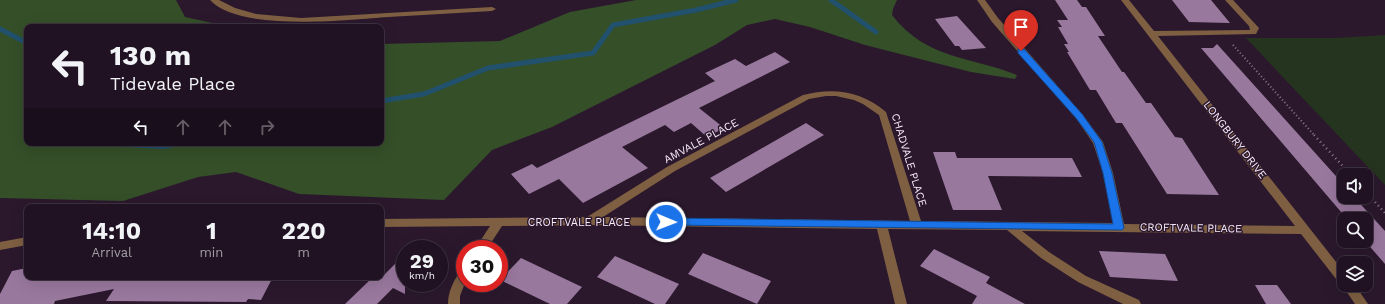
<!DOCTYPE html>
<html lang="en">
<head>
<meta charset="utf-8">
<style>
  :root { --surface:#201222; --page:#2d202f; --text:#f1f3f6; --muted:#a29ea5; --line:#3d3240 }
  body { margin:0; font-family:"Work Sans",sans-serif; background:var(--page); color:var(--text); height:100vh; display:flex; flex-direction:column; font-size:15px; white-space:nowrap }
  * { box-sizing:border-box; margin:0 }
  p { font-size:13px; color:var(--muted) }
  .icon { flex:none; width:22px; height:22px; fill:none; stroke:currentColor; stroke-width:2; stroke-linecap:round; stroke-linejoin:round }
  .map { position:relative; flex:1; overflow:hidden }
  .sheet { position:absolute; left:24px; top:204px; width:360px; height:76px; display:flex; flex-direction:column; background:var(--surface); border-radius:8px; box-shadow:0 4px 16px #0002,0 0 0 1px var(--line) }
  .sheet>* { flex:none }
  .banner { position:absolute; left:24px; top:24px; width:360px; height:122px; border-radius:8px; box-shadow:0 4px 16px #0002,0 0 0 1px var(--line); background:#201222; color:var(--text); overflow:hidden }
  .fabs { position:absolute; left:1337px; top:168px; display:grid; gap:8px }
  .fabs a { display:grid; place-items:center; width:36px; height:36px; border-radius:8px; background:var(--surface); box-shadow:0 4px 16px #0002,0 0 0 1px var(--line); font-size:20px }
  .speed { position:absolute; left:396px; top:240px; display:flex; gap:8px; font-size:20px; font-weight:700; text-align:center }
  .speed>* { display:grid; place-content:center; width:52px; height:52px; border-radius:50%; background:var(--surface); box-shadow:0 4px 16px #0002,0 0 0 1px var(--line); line-height:1 }
  .speed small { font-size:10px; font-weight:400 }
  .speed .limit { border:6px solid #d22; background:#fff; color:#111 }
  .pin { position:absolute; display:grid; place-items:center; width:34px; height:34px; color:#fff; margin:-41px -17px; border-radius:50% 50% 50% 0; rotate:-45deg; box-shadow:0 0 4px #0007 }
  .pin .icon { rotate:45deg }
  .me { position:absolute; width:44px; margin:-22px; rotate:91deg; stroke-linejoin:round; filter:drop-shadow(0 0 3px #0008) }
  .turn { display:flex; align-items:center; gap:14px; height:84px; padding:0 20px; font-size:18px }
  .turn .icon { width:52px; height:52px; stroke-width:2.5 }
  .turn b { display:block; font-size:28px; line-height:34px }
  .lanes { display:flex; align-items:center; height:38px; padding:0 20px; background:#0003; justify-content:center; gap:20px; direction:ltr }
  .lanes .off { opacity:.35 }
  .eta { display:flex; justify-content:space-evenly; align-items:center; height:68px; text-align:center }
  .eta b { font-size:24px; font-weight:700; line-height:28px }
  .map>svg:first-child { display:block }
  .green { fill:#25341e }
  .forest { fill:#354f29 }
  .lines { fill:none; stroke-linecap:round; stroke-linejoin:round }
  .stream-far1 { stroke:#21516c; stroke-width:5 }
  .stream { stroke:#21516c; stroke-width:6 }
  .building { fill:#99789e }
  .path-far1 { stroke:#8c7b8d; stroke-width:2; stroke-dasharray:1 2.5; stroke-linecap:butt }
  .path { stroke:#8c7b8d; stroke-width:2.5; stroke-dasharray:1 3.5; stroke-linecap:butt }
  .minor { fill:#7e5f42; fill-rule:evenodd }
  .route { fill:#1a73e8; stroke:#114b97 }
  .labels { text-anchor:middle; dominant-baseline:central; stroke-width:3; stroke-linejoin:round; paint-order:stroke }
  .street-label { font-size:11px; fill:#fbedfc; stroke:#2b182d }
</style>
</head>
<body>
<div class="map">
<svg width="1385" height="304" viewBox="0 0 1385 304">
  <rect width="100%" height="100%" fill="#2b182d"/>
  <path class="green" d="M1385 35V185L1246 38H1336Z"/>
  <path class="forest" d="M0 0H176L185 17 231 27H27V143H381V44L500 41 570 12 636 0H897L893 9 892 15C927 60 970 56 1017 75L1015 79 971 72 865 45 810 27 775 19 747 25 715 45 552 127 492 150 444 200 299 194 236 172 198 177 123 201 0 198Z"/>
  <g class="lines">
    <path class="stream-far1" d="M831 0 876 32
      M0 29 27 43
      M381 101 424 94 488 68 593 53 613 25 696 10 736 0"/>
    <path class="stream" d="M104 143 164 146 178 143"/>
  </g>
  <path class="building" d="M1055 0H1077L1082 7H1086L1105 36H1098L1122 72H1124L1146 103H1151L1175 137 1182 138 1219 195 1167 194 1122 123H1116L1096 90H1090L1067 52H1069L1064 44H1068L1058 27H1062L1057 20H1068Z
    M1172 0H1211L1230 23 1189 22Z
    M957 16 986 48 962 50 959 46H955L935 19Z
    M1217 44 1344 185V197H1354L1385 231V264L1365 241 1366 219H1347L1201 48H1213Z
    M775 52 790 62 699 108 724 128 707 137 691 123 674 132 665 125 622 147 648 168 583 203 559 179 529 194 511 174 532 164 537 168 715 81 705 73 735 59 746 66Z
    M806 123 824 135 726 192 710 178Z
    M933 152H955L957 158H1072L1082 177 988 176 1002 210H953Z
    M934 249 990 277 986 283 1025 304H972L977 296 920 266Z
    M1099 251 1165 254 1178 281 1110 277Z
    M703 253 771 281 757 304 688 274Z
    M405 254V294L393 288 377 304H345L372 278 385 284 378 281Z
    M615 256 679 284 665 304H655L597 277Z
    M521 258 582 287 567 304H550L500 280Z
    M27 268V277H273L261 300 248 299 246 302 106 301 114 289 55 301 54 304H0V294L12 271Z
    M1255 285H1277L1291 304H1266Z"/>
  <g class="lines">
    <path class="path-far1" d="M1233 45 1315 136"/>
    <path class="path" d="M1314 135 1351 175
      M1366 192 1385 213"/>
    <path class="minor" d="M210 0H219L235 8 256 14 301 18 492 7 496 9 492 11C457 13 423 15 388 17 348 20 239 32 210 0Z
      M977 0H985L998 18 1082 114 1103 142 1113 173 1124 224 1295 226 1121 0H1129L1154 31 1250 30 1249 26 1225 0H1233L1259 28 1256 34 1158 36 1344 272V285H1355L1368 304H1355L1342 285 1340 284 1301 234 1022 231 1049 252 1086 276 1139 300 1141 304H1123L1078 282 1041 258 1007 230 888 229 907 304H895L877 229 589 225 502 226 487 249H475L490 226 381 227V219L587 217 667 167 803 95C833 87 862 91 886 112L921 221 1113 223 1103 173 1093 143 1076 118 992 22ZM826 96H836L854 100 863 104 879 115 910 221 603 217 675 171 809 99Z
      M27 237V245L0 250V242Z
      M465 268V283L460 296V304H448C448 291 454 280 461 270Z"/>
  </g>
  <path class="route" d="M1018 49H1024L1082 114 1102 142 1112 173 1124 228 1122 230 666 225 662 224 661 222 662 219 666 218 1113 224 1103 173 1094 142 1076 118 1018 53Z"/>
  <g class="labels">
    <g class="street-label">
      <text transform="translate(1235 140) rotate(52)">LONGBURY DRIVE</text>
      <text transform="translate(701 141) rotate(-28)">AMVALE PLACE</text>
      <text transform="translate(909 160) rotate(73)">CHADVALE PLACE</text>
      <text x="579" y="222">CROFTVALE PLACE</text>
      <text transform="translate(1191 228) rotate(1)">CROFTVALE PLACE</text>
    </g>
  </g>
</svg>
<div class="fabs">
<a><svg class="icon" aria-label="sound" viewBox="0 0 24 24"><path d="M4 9h4l5-4v14l-5-4H4zM17 9q2 3 0 6"/></svg></a>
<a><svg class="icon" aria-label="search" viewBox="0 0 24 24"><circle cx="10" cy="10" r="6"/><path d="M15 15l6 6"/></svg></a>
<a><svg class="icon" aria-label="layers" viewBox="0 0 24 24"><path d="M12 4l9 5-9 5-9-5zM3 14l9 5 9-5"/></svg></a>
</div>
<div class="speed"><div>29<small>km/h</small></div><div class="limit">30</div></div>
<div class="pin" style="left:1021px;top:51px;background:#d93025"><svg class="icon" aria-label="arrive" viewBox="0 0 24 24"><path d="M6 21V4h12l-3 4 3 4H6"/></svg></div>
<svg class="me" style="left:666px;top:222px" viewBox="-20 -20 40 40"><circle r="17" fill="#1a73e8" stroke="#fff" stroke-width="3"/><path d="M0-11L8 9 0 5-8 9z" fill="#fff"/></svg>
<div class="banner">
<div class="turn"><svg class="icon" aria-label="left" viewBox="0 0 24 24"><path d="M17 20v-9H6M10 6l-5 5 5 5"/></svg><div><b>130 m</b>Tidevale Place</div></div>
<div class="lanes"><svg class="icon" aria-label="left" viewBox="0 0 24 24"><path d="M17 20v-9H6M10 6l-5 5 5 5"/></svg><svg class="icon off" aria-label="ahead" viewBox="0 0 24 24"><path d="M12 20V5M6 11l6-6 6 6"/></svg><svg class="icon off" aria-label="ahead" viewBox="0 0 24 24"><path d="M12 20V5M6 11l6-6 6 6"/></svg><svg class="icon off" aria-label="right" viewBox="0 0 24 24"><path d="M7 20v-9h11M14 6l5 5-5 5"/></svg></div>
</div>
<section class="sheet">
<div class="eta">
<div><b>14:10</b><p>Arrival</p></div>
<div><b>1</b><p>min</p></div>
<div><b>220</b><p>m</p></div>
</div>
</section>
</div>
</body>
</html>
